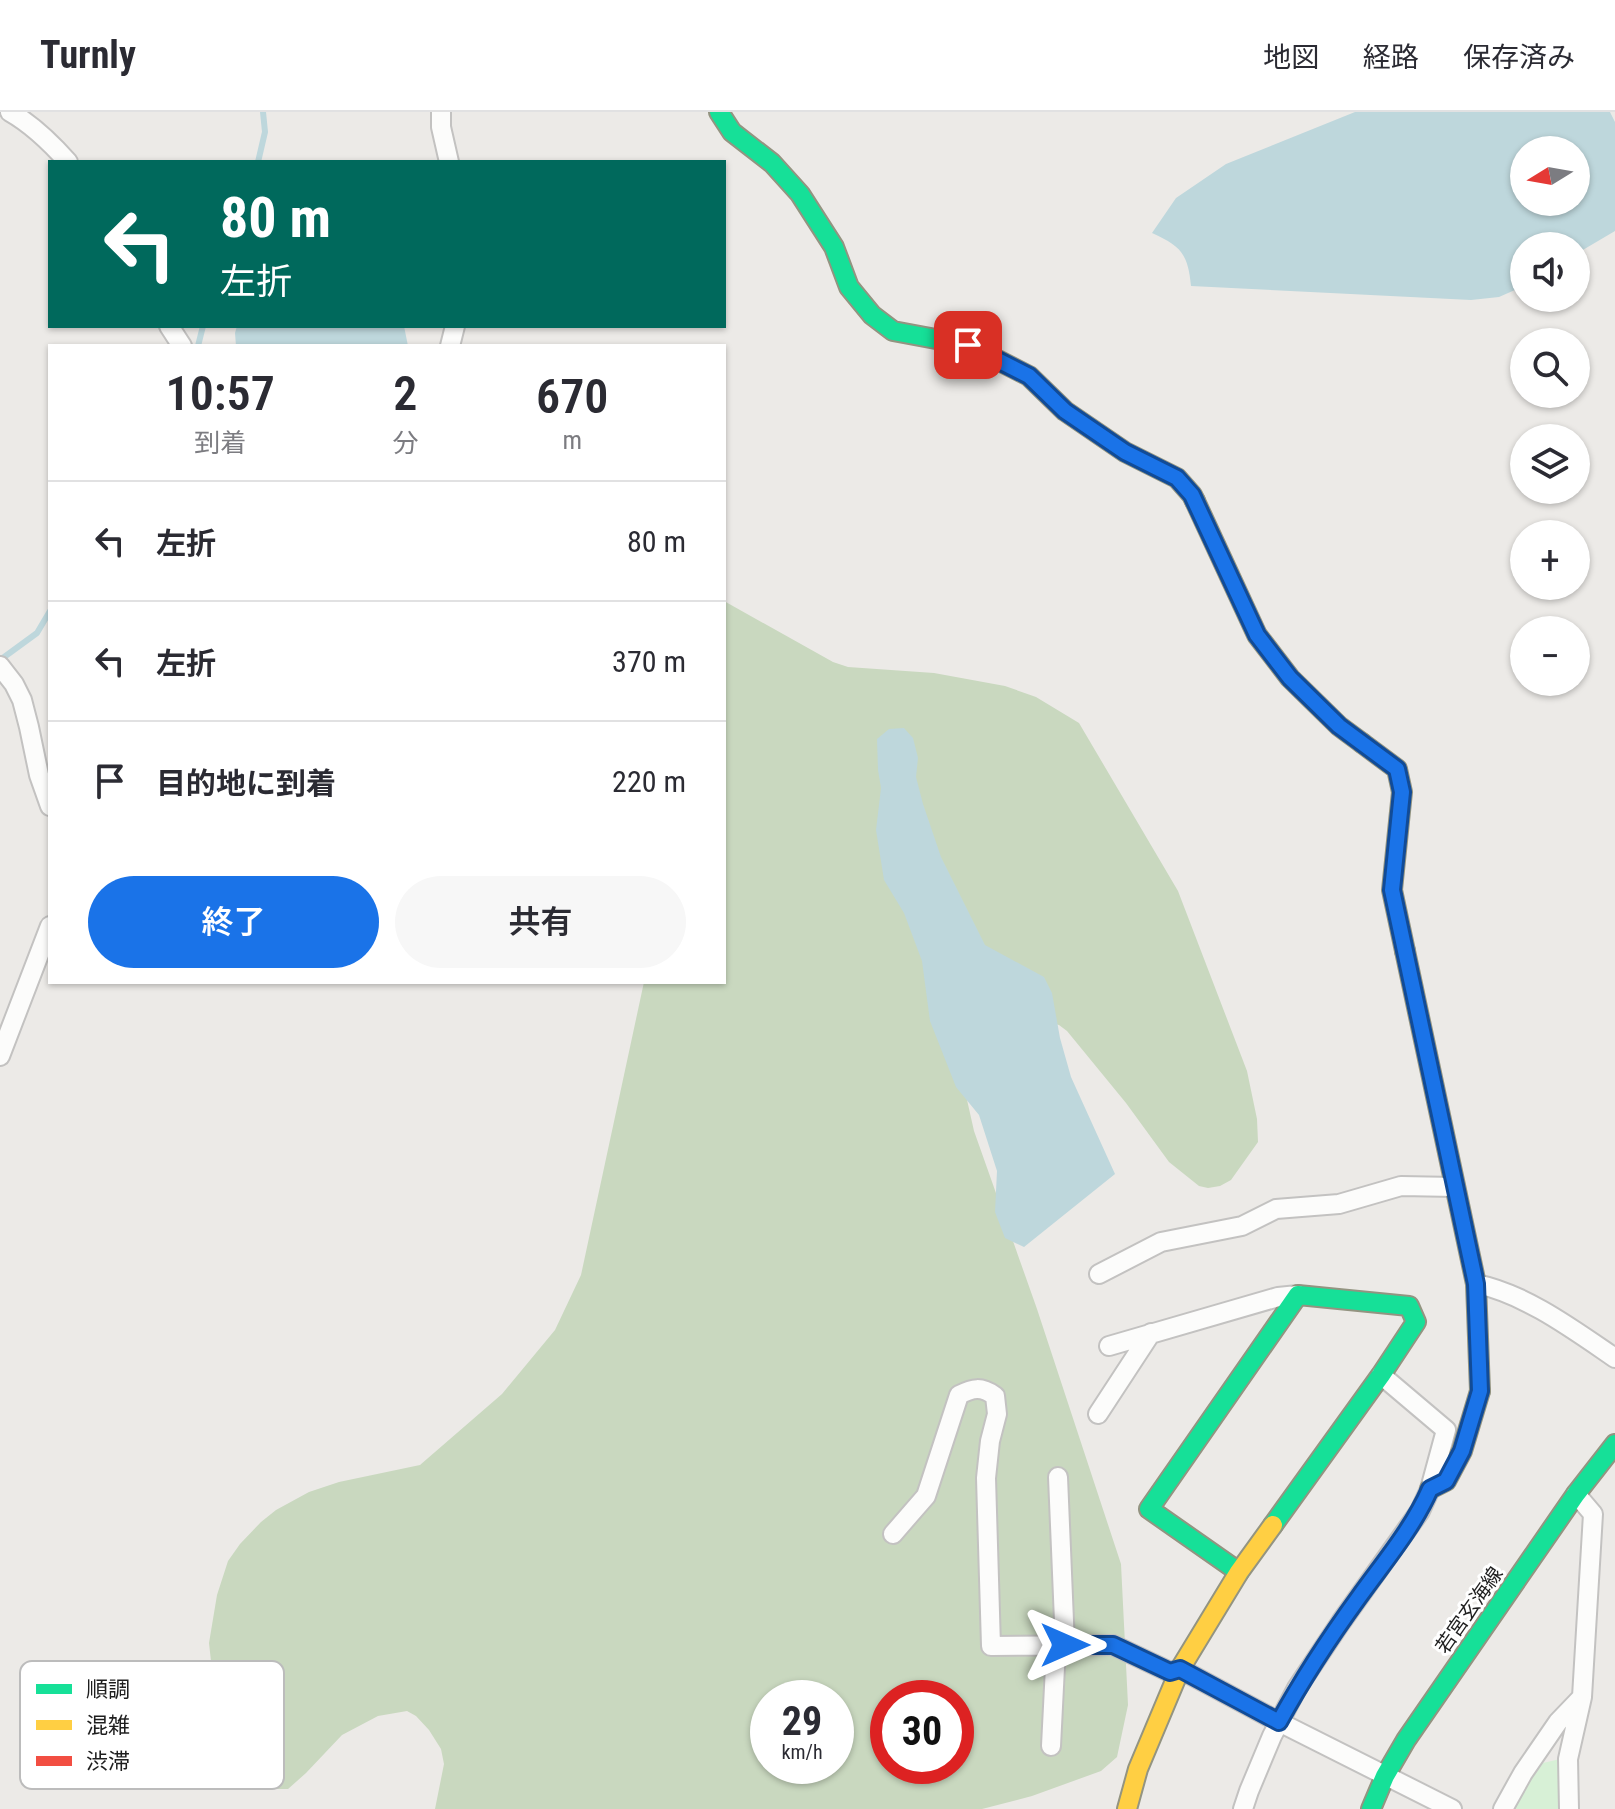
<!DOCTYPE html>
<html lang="ja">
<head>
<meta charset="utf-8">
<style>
  :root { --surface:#fff; --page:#f7f7f7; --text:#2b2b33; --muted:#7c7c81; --line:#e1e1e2; --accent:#1a73e8 }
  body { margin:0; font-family:"Roboto Condensed","Noto Sans JP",sans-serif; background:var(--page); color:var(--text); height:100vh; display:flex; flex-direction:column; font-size:30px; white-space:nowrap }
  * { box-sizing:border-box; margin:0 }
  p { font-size:26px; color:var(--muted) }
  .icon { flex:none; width:44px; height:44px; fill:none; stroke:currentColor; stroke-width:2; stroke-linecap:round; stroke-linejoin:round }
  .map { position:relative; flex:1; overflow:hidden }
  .panel { position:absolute; left:48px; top:232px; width:678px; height:640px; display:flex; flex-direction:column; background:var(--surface); border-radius:0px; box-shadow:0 2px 6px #0004 }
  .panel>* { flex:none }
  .banner { position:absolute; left:48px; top:48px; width:678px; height:168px; border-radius:0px; box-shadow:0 2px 6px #0004; background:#00695c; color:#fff; overflow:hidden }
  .needle { width:52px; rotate:259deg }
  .buttons { position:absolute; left:1510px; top:24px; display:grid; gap:16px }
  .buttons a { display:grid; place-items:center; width:80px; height:80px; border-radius:50%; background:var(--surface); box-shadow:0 2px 6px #0004; font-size:40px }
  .speed { position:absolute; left:750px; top:1568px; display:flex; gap:16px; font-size:40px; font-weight:700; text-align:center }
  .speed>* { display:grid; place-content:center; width:104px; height:104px; border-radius:50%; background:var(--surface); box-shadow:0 2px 6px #0004; line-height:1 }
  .speed small { font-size:20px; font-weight:400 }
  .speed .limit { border:12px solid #d22; background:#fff; color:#111 }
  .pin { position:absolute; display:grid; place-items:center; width:68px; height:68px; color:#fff; margin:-34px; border-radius:16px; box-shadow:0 4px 12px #0006 }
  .me { position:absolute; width:88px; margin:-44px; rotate:90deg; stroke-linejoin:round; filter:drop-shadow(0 0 6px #0008) }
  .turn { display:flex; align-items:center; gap:28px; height:168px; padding:0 40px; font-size:36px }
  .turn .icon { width:104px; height:104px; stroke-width:2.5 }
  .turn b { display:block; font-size:56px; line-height:68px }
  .eta { display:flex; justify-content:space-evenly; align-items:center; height:136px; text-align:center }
  .eta b { font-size:48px; font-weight:600; line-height:56px }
  .action { display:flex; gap:16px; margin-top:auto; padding:16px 40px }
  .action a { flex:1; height:92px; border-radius:48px; background:var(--accent); color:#fff; font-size:32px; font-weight:600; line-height:92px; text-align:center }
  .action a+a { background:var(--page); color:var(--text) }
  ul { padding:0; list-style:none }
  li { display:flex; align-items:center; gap:24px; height:120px; padding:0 40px; border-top:2px solid var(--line) }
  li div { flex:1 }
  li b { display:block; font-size:30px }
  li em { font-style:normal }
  header { display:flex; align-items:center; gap:48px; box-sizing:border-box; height:112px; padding:0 40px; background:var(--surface); border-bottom:2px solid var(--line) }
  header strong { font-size:38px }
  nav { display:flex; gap:44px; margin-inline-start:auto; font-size:28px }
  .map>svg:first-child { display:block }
  .forest { fill:#c9d8bf; fill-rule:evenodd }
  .park { fill:#d7f0d6 }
  .water { fill:#bed7dc; fill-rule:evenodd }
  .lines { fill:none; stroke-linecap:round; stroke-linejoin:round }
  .stream { stroke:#bed7dc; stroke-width:6 }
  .street-casing { stroke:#c3c2c1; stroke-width:22 }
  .fast-casing { stroke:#939481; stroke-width:22 }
  .slow-casing { stroke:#939481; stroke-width:22 }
  .jam-casing { stroke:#939481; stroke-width:22 }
  .street { stroke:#fcfcfb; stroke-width:18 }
  .fast { stroke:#16e098; stroke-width:18 }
  .slow { stroke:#ffcf43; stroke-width:18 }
  .jam { stroke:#f24e42; stroke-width:18 }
  .route-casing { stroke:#114b97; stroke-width:20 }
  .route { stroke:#1a73e8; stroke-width:14 }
  .labels { text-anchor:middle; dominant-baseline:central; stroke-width:6; stroke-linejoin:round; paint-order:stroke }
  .street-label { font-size:20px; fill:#1e1e1e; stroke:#fff }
  .key { fill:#fff; stroke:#bcbcbc; stroke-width:2 }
  .key-label { font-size:22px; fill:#1e1e1e }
</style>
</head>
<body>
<header>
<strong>Turnly</strong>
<nav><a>地図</a><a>経路</a><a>保存済み</a></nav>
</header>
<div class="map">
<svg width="1615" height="1697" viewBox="0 0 1615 1697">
  <rect width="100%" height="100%" fill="#eceae7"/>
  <path class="forest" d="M724 489 833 550 848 555 934 561 1005 574 1036 585 1079 611 1178 779 1247 959 1257 1007 1258 1030 1231 1068 1220 1074 1208 1076 1199 1074 1169 1050 1126 991 1067 919 1059 913 1047 910 961 961 974 1019 1037 1197 1121 1452 1128 1593 1117 1645 1101 1659 1032 1684 982 1697H435L444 1652 441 1637 429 1618 416 1604 407 1599 378 1604 342 1623 306 1661 288 1677H265L250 1667 232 1649 219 1622 209 1531 217 1483 228 1449 240 1432 261 1410 276 1398 309 1380 339 1370 420 1353 502 1282 555 1218 581 1163 644 870H724ZM768 1586H836V1654H768ZM888 1586H956V1654H888Z"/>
  <path class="park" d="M1560 1647 1559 1697H1510L1543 1651Z"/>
  <path class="water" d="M1355 0H1610L1615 10V119L1576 142V134H1524V174L1499 185 1471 188 1191 174C1188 142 1181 134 1152 121L1176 86 1226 52ZM1524 38H1576V90H1524Z
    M237 214H404L408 234H236L235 221Z
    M904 616 913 626 918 646 916 665 923 692 941 745 985 833 1044 865 1052 881 1060 926 1071 965 1115 1062 1024 1135 1005 1126 995 1100 997 1059 979 1003 956 975 930 909 922 849 904 801 884 768 876 718 881 676 878 658 877 627 889 617Z"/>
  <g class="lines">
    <path class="stream" d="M258 50 265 20 263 0
      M198 234 203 214
      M0 548 37 521 50 499"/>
    <defs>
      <path id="street" d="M10 0C33 13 51 31 68 50
        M441 0V15L449 50
        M169 214 182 234
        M450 234 455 214
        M0 554 14 572 22 588 29 615 39 663 50 694
        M0 944 50 814
        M1099 1162 1161 1130 1242 1114 1276 1097 1339 1092 1401 1074 1455 1075
        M1476 1172C1524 1181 1574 1218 1615 1246
        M1109 1234 1278 1185 1298 1183
        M1098 1302 1151 1221
        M1058 1365 1065 1533
        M893 1422 926 1384 959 1283C973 1276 981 1274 995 1284L997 1302 990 1329 986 1366 991 1534 1113 1533 1170 1560 1180 1557 1279 1610 1452 1697
        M1051 1634 1056 1535
        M1243 1697 1249 1679 1272 1624 1297 1576 1341 1510 1420 1399 1430 1377 1446 1318 1381 1263
        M1503 1697 1523 1661 1558 1610 1582 1585
        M1569 1697 1568 1647 1582 1585 1593 1402 1576 1382"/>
      <path id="fast" d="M719 0 732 20 772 51 800 82 834 135 849 175 872 203 893 219 968 233 1029 264 1065 299 1125 340 1177 366 1192 383 1195 389
        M1430 1377 1446 1369 1462 1339 1480 1279
        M1239 1460 1149 1397 1298 1183 1409 1194 1416 1210 1381 1263 1273 1413
        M1371 1697 1385 1664 1406 1628 1576 1382 1615 1332"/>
      <path id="slow" d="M1195 389 1257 523 1290 566 1339 614 1362 631
        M1405 839 1476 1172 1480 1279
        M1127 1697 1138 1657 1180 1557 1239 1460 1273 1413"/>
      <path id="jam" d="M1362 631 1397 657 1402 680 1392 778 1405 839"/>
    </defs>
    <use href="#street" class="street-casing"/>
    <use href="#fast" class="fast-casing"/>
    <use href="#slow" class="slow-casing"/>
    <use href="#jam" class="jam-casing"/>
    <use href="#street" class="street"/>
    <use href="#fast" class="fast"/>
    <use href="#slow" class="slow"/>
    <use href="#jam" class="jam"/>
  </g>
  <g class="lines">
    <defs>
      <path id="route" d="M968 233 1029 264 1065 299 1125 340 1177 366 1192 383 1257 523 1290 566 1339 614 1397 657 1402 680 1392 778 1476 1172 1480 1279 1462 1339 1446 1369 1430 1377C1413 1416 1384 1450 1359 1485 1330 1525 1303 1566 1279 1610L1180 1557 1170 1560 1113 1533H1065"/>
    </defs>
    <use href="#route" class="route-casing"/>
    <use href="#route" class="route"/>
  </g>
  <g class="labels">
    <g class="street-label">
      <text transform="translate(1469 1498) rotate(-55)">若宮玄海線</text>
    </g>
  </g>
  <rect x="20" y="1549" width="264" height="128" rx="12" class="key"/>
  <rect x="36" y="1572" width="36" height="10" fill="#16e098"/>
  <rect x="36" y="1608" width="36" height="10" fill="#ffcf43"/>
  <rect x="36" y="1644" width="36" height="10" fill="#f24e42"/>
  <g class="key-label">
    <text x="86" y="1585">順調</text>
    <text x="86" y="1621">混雑</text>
    <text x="86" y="1657">渋滞</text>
  </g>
</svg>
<div class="buttons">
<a><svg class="needle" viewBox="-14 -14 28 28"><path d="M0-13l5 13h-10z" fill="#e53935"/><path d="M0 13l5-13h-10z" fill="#7c7c81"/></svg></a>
<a><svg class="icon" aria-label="sound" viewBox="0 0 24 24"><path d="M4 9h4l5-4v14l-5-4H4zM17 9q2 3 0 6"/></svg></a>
<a><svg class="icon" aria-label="search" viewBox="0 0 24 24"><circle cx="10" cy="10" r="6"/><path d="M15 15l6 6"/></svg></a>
<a><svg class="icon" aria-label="layers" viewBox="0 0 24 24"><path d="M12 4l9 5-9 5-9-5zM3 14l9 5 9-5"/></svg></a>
<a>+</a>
<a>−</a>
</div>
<div class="speed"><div>29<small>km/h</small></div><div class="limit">30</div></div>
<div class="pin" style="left:968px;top:233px;background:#d93025"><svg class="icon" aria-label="arrive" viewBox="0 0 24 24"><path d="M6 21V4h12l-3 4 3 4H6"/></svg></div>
<svg class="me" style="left:1065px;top:1533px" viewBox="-20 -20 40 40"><path d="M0-17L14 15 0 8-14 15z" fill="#1a73e8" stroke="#fff" stroke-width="4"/></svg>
<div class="banner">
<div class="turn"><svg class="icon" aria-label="left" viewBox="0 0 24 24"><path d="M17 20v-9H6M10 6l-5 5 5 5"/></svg><div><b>80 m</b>左折</div></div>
</div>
<section class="panel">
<div class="eta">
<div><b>10:57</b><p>到着</p></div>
<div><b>2</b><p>分</p></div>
<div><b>670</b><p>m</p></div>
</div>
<ul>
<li><svg class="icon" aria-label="left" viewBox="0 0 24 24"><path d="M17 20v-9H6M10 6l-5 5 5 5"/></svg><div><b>左折</b></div><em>80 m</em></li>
<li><svg class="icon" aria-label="left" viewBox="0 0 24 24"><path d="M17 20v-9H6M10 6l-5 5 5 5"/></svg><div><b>左折</b></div><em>370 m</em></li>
<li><svg class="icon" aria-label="arrive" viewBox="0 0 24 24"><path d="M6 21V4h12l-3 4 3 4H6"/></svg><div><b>目的地に到着</b></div><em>220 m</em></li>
</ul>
<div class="action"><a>終了</a><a>共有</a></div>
</section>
</div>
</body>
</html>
